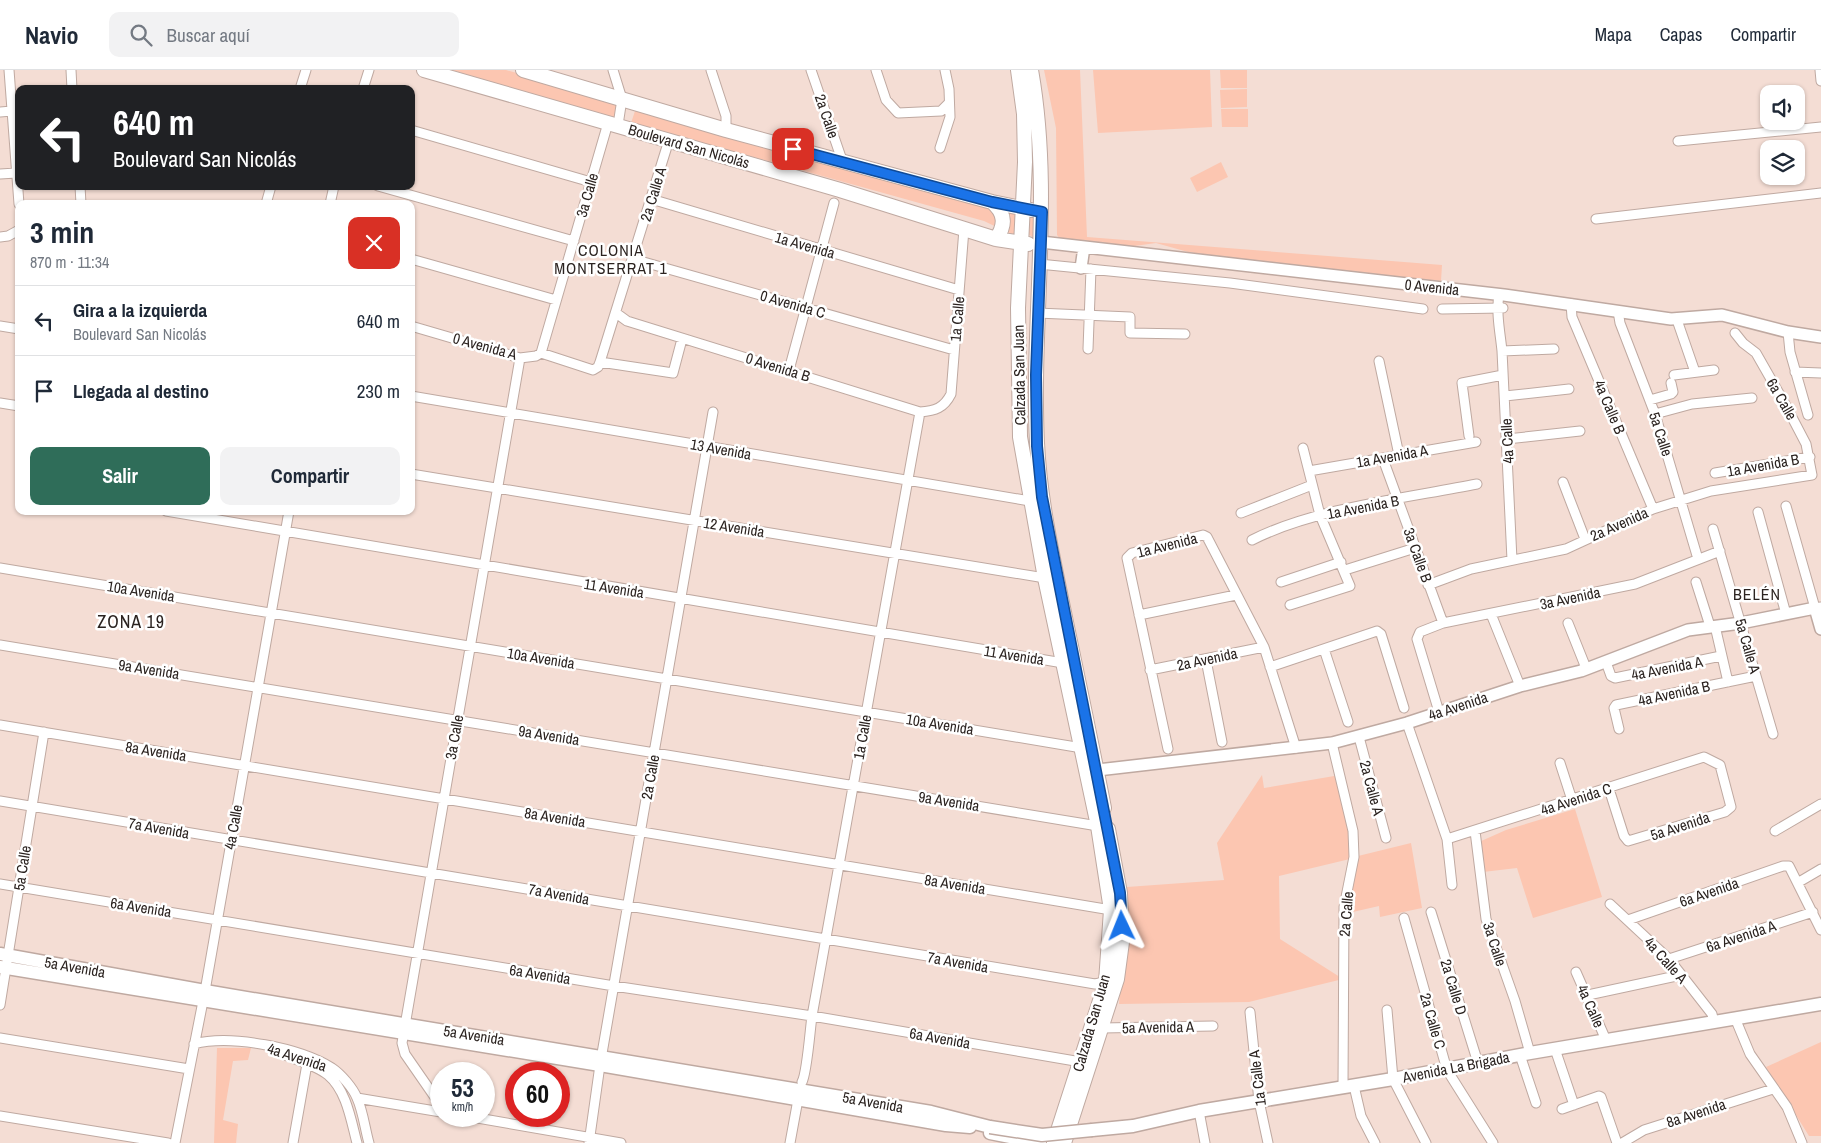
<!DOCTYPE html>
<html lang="es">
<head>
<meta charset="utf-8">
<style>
  :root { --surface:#fff; --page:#f2f2f3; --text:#1f2937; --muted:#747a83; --line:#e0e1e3; --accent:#2f6d59 }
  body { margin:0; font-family:"Archivo Narrow",sans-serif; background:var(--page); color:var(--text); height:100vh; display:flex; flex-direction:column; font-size:19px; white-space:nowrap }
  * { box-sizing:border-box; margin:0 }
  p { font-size:16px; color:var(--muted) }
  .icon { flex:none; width:28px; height:28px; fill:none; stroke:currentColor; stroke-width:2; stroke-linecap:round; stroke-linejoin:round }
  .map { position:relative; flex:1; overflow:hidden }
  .panel { position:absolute; left:15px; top:130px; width:400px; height:315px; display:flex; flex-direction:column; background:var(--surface); border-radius:10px; box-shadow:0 1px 4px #0004 }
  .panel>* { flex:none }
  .top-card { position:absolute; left:15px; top:15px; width:400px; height:105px; border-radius:10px; box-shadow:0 1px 4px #0004; background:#202124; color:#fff; overflow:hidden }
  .buttons { position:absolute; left:1760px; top:15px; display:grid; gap:10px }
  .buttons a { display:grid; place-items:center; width:45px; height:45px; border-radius:10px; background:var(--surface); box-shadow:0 1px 4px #0004; font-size:25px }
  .speed { position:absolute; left:430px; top:992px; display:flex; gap:10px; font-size:25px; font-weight:700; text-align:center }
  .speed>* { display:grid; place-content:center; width:65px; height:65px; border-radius:50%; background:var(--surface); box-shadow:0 1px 4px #0004; line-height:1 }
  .speed small { font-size:12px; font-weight:400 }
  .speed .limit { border:8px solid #d22; background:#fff; color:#111 }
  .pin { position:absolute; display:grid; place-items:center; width:42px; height:42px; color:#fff; margin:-21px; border-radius:10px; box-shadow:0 2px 8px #0006 }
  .me { position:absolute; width:55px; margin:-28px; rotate:358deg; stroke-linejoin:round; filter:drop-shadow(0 0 4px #0008) }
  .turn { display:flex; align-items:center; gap:18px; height:105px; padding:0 15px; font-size:22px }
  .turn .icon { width:65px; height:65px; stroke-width:2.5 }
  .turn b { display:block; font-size:35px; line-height:42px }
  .round { display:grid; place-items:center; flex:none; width:52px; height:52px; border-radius:10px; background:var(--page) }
  .headline { display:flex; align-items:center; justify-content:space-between; height:85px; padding:0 15px }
  h1 { font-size:30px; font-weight:800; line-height:38px }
  .action { display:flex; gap:10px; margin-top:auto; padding:10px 15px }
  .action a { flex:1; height:58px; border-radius:10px; background:var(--accent); color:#fff; font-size:20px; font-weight:800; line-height:58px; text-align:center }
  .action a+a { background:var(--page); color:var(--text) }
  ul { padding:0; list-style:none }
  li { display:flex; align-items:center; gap:15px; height:70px; padding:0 15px; border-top:1px solid var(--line) }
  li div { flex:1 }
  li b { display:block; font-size:19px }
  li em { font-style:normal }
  header { display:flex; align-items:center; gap:30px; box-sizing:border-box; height:70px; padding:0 25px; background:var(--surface); border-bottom:1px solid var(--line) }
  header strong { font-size:24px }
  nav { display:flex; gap:28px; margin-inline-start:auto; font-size:18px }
  .search { width:350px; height:45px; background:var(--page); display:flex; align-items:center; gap:12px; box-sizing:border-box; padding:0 18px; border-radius:10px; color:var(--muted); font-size:19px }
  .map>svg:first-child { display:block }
  .green { fill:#fcc6b1 }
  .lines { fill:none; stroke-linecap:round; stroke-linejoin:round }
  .minor-casing { stroke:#bfa9a1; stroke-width:11 }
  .tertiary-casing { stroke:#bfa9a1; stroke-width:14 }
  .secondary-casing { stroke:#bfa9a1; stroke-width:15 }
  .primary-casing { stroke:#bfa9a1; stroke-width:16 }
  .minor { stroke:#fff; stroke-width:9 }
  .tertiary { stroke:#fff; stroke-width:11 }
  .secondary { stroke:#fff; stroke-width:12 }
  .primary { stroke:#fff; stroke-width:14 }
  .secondary-bridge-casing { stroke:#bfa9a1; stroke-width:15; stroke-linecap:butt }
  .secondary-bridge { stroke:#fff; stroke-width:12 }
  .route-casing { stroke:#114b97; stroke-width:12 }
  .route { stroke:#1a73e8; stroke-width:9 }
  .labels { text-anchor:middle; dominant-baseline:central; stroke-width:5; stroke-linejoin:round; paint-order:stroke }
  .street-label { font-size:15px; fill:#2b2320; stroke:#fff }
  .neighbourhood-label { font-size:16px; letter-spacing:1px; fill:#2b2320; stroke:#fff }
  .quarter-label { font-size:18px; letter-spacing:1px; fill:#2b2320; stroke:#fff }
</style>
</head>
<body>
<header>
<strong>Navio</strong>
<div class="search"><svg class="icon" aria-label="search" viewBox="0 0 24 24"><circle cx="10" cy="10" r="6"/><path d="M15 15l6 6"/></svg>Buscar aquí</div>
<nav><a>Mapa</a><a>Capas</a><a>Compartir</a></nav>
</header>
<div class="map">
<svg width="1821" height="1073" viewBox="0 0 1821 1073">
  <rect width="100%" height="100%" fill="#f4ddd4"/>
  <path class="green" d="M452 0H506L624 34 621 50Z
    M1044 0H1080L1087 167 1442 195 1441 211 1332 201 1188 182 1156 173 1127 177 1060 169 1057 165 1056 58Z
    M1093 0H1210L1212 57 1098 63Z
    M1220 0H1247V18H1221Z
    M1247 19V37L1221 38 1220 20Z
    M1221 39H1248V57H1222Z
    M635 41 1016 138 1018 163 1011 164 984 151 631 53Z
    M1221 92 1228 107 1197 122 1190 108Z
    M1032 147H1036L1034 168 1028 164V150Z
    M1262 705 1264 718 1340 705 1354 787 1411 773 1422 838 1380 847 1379 836 1344 844 1354 788 1279 806 1280 869 1343 909 1249 932 1119 934 1127 817 1224 810 1217 773Z
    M1575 739 1602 827 1533 848 1517 798 1483 802 1479 772 1506 760Z
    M1821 972V1066H1809L1766 997Z
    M217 978H251L248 990 233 991 223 1050 238 1054 236 1073H214Z"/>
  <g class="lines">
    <defs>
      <path id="minor" d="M9 0 19 134
        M71 0 72 19
        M613 0 622 29 618 55
        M711 0 726 46V60
        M811 0 843 93
        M876 0 886 30 898 43 941 41 948 34
        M1820 0 1821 11
        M300 19 306 0
        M363 19 369 0
        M0 42 12 41
        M411 60 591 112
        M1678 71 1821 57
        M940 78 950 47 949 19 945 0
        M0 104 16 103
        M80 116 81 134
        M378 116 574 171
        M651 129 959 220
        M266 134 271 116
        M330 134 334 116
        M1596 149 1821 123
        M0 167 8 166 19 160
        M411 189 556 230
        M633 189 954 280
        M1039 194 1230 213 1423 239
        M1499 224C1496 244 1500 261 1502 281L1512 490
        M1571 234 1572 247 1653 439
        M1442 239 1503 238
        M1618 241 1620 253 1655 344 1698 489
        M616 243 627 251 920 342C935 341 944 338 951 324L964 159
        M1037 243 1130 247V263L1185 264
        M1677 250 1695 302
        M0 256 19 259
        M411 256 520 288 536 286 541 283 593 300 598 297 600 292 673 303 682 269
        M1788 262 1790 282 1808 345
        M1088 279 1091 199
        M1502 281 1554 279
        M541 283 608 53
        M1379 291 1399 385
        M600 292 669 70
        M789 300 834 133
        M1795 302 1821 303
        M1674 305 1714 300
        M411 326 1030 431
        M1505 326 1569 319
        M1650 330 1671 324 1673 322 1671 313
        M0 333 19 336
        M1655 344 1692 334 1752 328
        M1469 366 1462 313 1503 305
        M1507 369 1580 361
        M1383 389 1443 553
        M1309 401 1476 372
        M1715 403 1810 387
        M411 404 1045 508 1050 507
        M1563 412 1585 469
        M1786 436 1815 538 1821 537
        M166 441 1063 593
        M1758 442 1786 544
        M1241 443 1312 415
        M1713 459 1773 664
        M1252 470C1315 438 1407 428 1477 414
        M0 498 1082 678
        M1345 500 1415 478
        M1281 512 1341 492
        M1696 512 1710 556
        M1428 515 1471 499 1566 479 1653 439 1711 421 1812 405 1806 374 1784 332 1756 283 1743 273 1735 263
        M1290 535 1350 516 1320 445 1303 378
        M1491 544 1520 616
        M1139 545 1236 525
        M1568 553 1586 598
        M1715 556 1728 612
        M0 575 1098 756
        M1324 579 1348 652
        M1206 590 1222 672
        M1606 592 1611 606 1615 608 1721 586
        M1270 597 1377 561 1381 564 1404 638
        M1150 600 1264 577
        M1439 642 1417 569 1420 562 1443 553 1635 514 1720 481
        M1407 653 1447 769 1452 815
        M0 655 1111 840
        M1619 659 1614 638 1616 635 1756 606
        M1359 667 1386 768
        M1332 673 1353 761 1354 787 1344 837 1343 1017
        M1168 679 1127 488 1132 483 1203 465 1207 467 1264 577 1296 678
        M1560 693 1572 730
        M0 731 1095 914 1109 911
        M1475 761 1486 849 1515 931 1530 983
        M1775 761 1821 734
        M1447 769 1704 687 1720 695 1731 737 1725 742 1628 771 1624 766 1609 719
        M1799 812 1821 799
        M0 814 614 916 812 946 1081 992
        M1610 834 1669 889 1712 944 1714 952
        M1431 842 1478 993
        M1404 848 1447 1000 1493 1073
        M1628 850 1783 796H1789L1821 860
        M1669 889 1813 842
        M1576 902 1606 970
        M1588 925 1681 905
        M0 935 44 662
        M1387 940 1393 1009 1426 1073
        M1250 942 1259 1031 1268 1073
        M1735 948 1750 984 1787 1037 1802 1073
        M1102 958 1213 956
        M0 968 189 999
        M194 974C231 964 300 978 332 998 341 1004 353 1018 357 1028 363 1041 365 1059 369 1073
        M1555 979 1574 1035
        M285 985C299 991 317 996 328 1005 347 1021 351 1051 357 1073
        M1520 985 1536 1033
        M802 1012C807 1003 810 960 812 946L920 342
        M1354 1016 1361 1046 1375 1073
        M357 1028 441 1042
        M441 1036 405 984 402 973 520 288
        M1562 1039 1599 1026 1601 1027 1617 1073
        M1199 1041 1205 1073
        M0 1046 168 1073
        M466 1046 621 1073
        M175 1073 205 921 289 441
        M293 1073 307 994
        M589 1073 600 995 713 342
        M790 1073 799 1024
        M1622 1073 1644 1060 1773 1019"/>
      <path id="tertiary" d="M1041 172 1504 225 1671 249 1722 245 1788 262 1821 267
        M1081 198 1084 177
        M1089 701 1332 673 1407 653 1520 616 1581 601 1688 560 1741 553 1815 538 1821 559"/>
      <path id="secondary" d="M0 884 205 921 931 1042 990 1057
        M0 897 600 995 946 1055 970 1057
        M1092 1060 1133 1056 1199 1041 1393 1009 1530 983 1821 934
        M990 1063 1040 1073"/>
      <path id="primary" d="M424 0 840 120 996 169 1028 174
        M523 0 726 60 992 132 1031 140
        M1018 0 1024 44 1025 92 1018 238 1020 367 1045 508 1098 756 1111 840 1106 912 1054 1073
        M1031 0C1053 124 1031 249 1037 373 1040 434 1054 493 1066 552 1079 614 1092 676 1104 738
        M992 132C1005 143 1006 155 996 169
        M1064 1073 1117 909 1122 872 1120 823 1108 759"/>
    </defs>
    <use href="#minor" class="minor-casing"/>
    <use href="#tertiary" class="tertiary-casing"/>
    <use href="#secondary" class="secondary-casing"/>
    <use href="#primary" class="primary-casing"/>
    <use href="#minor" class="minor"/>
    <use href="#tertiary" class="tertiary"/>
    <use href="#secondary" class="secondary"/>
    <use href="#primary" class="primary"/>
    <defs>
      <path id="secondary-bridge" d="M990 1057 1042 1065 1092 1060"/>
    </defs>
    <use href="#secondary-bridge" class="secondary-bridge-casing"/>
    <use href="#secondary-bridge" class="secondary-bridge"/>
  </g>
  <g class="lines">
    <defs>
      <path id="route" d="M793 79 992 132 1042 142 1036 305 1037 376 1042 427 1120 823 1122 856"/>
    </defs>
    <use href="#route" class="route-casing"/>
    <use href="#route" class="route"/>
  </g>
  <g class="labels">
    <g class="street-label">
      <text transform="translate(827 46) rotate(71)">2a Calle</text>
      <text transform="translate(689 76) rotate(16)">Boulevard San Nicolás</text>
      <text transform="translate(653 124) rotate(-73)">2a Calle A</text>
      <text transform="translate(587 125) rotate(-74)">3a Calle</text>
      <text transform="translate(805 175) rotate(16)">1a Avenida</text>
      <text transform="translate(1432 217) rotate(6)">0 Avenida</text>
      <text transform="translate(793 234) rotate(16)">0 Avenida C</text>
      <text transform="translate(957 249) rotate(-85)">1a Calle</text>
      <text transform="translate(485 276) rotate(15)">0 Avenida A</text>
      <text transform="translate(778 297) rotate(17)">0 Avenida B</text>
      <text transform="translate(1019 305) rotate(-91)">Calzada San Juan</text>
      <text transform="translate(1782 329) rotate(60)">6a Calle</text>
      <text transform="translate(1610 337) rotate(67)">4a Calle B</text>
      <text transform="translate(1661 364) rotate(72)">5a Calle</text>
      <text transform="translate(1507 371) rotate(-93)">4a Calle</text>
      <text transform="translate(721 379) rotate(10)">13 Avenida</text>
      <text transform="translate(1392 386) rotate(-10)">1a Avenida A</text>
      <text transform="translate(1763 395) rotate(-10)">1a Avenida B</text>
      <text transform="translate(1363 437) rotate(-11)">1a Avenida B</text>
      <text transform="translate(1619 454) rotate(-24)">2a Avenida</text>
      <text transform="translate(734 457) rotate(9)">12 Avenida</text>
      <text transform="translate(1167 475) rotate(-14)">1a Avenida</text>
      <text transform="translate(1418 485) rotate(70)">3a Calle B</text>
      <text transform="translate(614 518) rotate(9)">11 Avenida</text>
      <text transform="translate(141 521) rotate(9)">10a Avenida</text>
      <text transform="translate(1570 528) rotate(-12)">3a Avenida</text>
      <text transform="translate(1748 576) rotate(74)">5a Calle A</text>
      <text transform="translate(1014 585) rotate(9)">11 Avenida</text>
      <text transform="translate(541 588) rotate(9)">10a Avenida</text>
      <text transform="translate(1207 589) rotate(-12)">2a Avenida</text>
      <text transform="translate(1667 598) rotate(-11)">4a Avenida A</text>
      <text transform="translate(149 599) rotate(9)">9a Avenida</text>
      <text transform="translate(1674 623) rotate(-12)">4a Avenida B</text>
      <text transform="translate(1458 636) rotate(-18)">4a Avenida</text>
      <text transform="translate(940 654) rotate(9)">10a Avenida</text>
      <text transform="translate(549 665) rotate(9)">9a Avenida</text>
      <text transform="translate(454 667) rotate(-80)">3a Calle</text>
      <text transform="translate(862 667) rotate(-80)">1a Calle</text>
      <text transform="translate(156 681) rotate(9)">8a Avenida</text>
      <text transform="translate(650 707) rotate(-80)">2a Calle</text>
      <text transform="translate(1372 718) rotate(75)">2a Calle A</text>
      <text transform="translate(1576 729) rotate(-18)">4a Avenida C</text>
      <text transform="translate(949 731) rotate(9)">9a Avenida</text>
      <text transform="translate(555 747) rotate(9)">8a Avenida</text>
      <text transform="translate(1680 756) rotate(-18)">5a Avenida</text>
      <text transform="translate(233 757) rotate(-80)">4a Calle</text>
      <text transform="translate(159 758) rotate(10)">7a Avenida</text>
      <text transform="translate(22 798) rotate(-81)">5a Calle</text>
      <text transform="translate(955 814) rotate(9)">8a Avenida</text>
      <text transform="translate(1709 822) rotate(-19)">6a Avenida</text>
      <text transform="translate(559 824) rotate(10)">7a Avenida</text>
      <text transform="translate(141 837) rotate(9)">6a Avenida</text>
      <text transform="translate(1346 844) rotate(-85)">2a Calle</text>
      <text transform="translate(1741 866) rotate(-18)">6a Avenida A</text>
      <text transform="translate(1495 874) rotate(72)">3a Calle</text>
      <text transform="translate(1666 890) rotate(48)">4a Calle A</text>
      <text transform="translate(958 892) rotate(10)">7a Avenida</text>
      <text transform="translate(75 897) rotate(10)">5a Avenida</text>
      <text transform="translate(540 904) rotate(9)">6a Avenida</text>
      <text transform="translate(1454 917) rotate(73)">2a Calle D</text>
      <text transform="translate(1591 936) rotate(66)">4a Calle</text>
      <text transform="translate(1433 951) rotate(74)">2a Calle C</text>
      <text transform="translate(1091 953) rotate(-74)">Calzada San Juan</text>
      <text transform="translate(1158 957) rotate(-1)">5a Avenida A</text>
      <text transform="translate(474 965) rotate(9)">5a Avenida</text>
      <text transform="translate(940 968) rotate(10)">6a Avenida</text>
      <text transform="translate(297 987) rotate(18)">4a Avenida</text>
      <text transform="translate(1456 997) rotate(-11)">Avenida La Brigada</text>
      <text transform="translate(1257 1008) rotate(-97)">1a Calle A</text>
      <text transform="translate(873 1032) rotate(10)">5a Avenida</text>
      <text transform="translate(1696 1043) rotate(-18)">8a Avenida</text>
    </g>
    <g class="neighbourhood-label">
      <text x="611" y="180">COLONIA<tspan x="611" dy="18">MONTSERRAT 1</tspan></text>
      <text x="1757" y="524">BELÉN</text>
    </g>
    <g class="quarter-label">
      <text x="131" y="551">ZONA 19</text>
    </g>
  </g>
</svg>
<div class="buttons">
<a><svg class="icon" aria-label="sound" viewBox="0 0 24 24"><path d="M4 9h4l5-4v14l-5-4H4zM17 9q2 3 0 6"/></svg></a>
<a><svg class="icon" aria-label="layers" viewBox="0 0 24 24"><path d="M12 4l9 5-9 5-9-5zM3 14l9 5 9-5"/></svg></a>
</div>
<div class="speed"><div>53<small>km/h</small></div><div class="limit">60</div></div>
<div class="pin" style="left:793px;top:79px;background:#d93025"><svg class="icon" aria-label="arrive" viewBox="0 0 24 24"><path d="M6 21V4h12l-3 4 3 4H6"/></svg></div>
<svg class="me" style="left:1122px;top:856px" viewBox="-20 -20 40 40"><path d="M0-17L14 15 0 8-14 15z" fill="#1a73e8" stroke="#fff" stroke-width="4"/></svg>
<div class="top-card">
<div class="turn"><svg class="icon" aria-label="left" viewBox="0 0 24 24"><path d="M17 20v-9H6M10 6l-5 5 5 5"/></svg><div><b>640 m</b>Boulevard San Nicolás</div></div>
</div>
<section class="panel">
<div class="headline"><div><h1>3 min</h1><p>870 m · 11:34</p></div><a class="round" style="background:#d93025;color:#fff"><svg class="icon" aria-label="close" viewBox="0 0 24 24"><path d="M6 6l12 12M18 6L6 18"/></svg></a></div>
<ul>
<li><svg class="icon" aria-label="left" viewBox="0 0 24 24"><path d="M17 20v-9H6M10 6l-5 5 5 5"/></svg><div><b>Gira a la izquierda</b><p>Boulevard San Nicolás</p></div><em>640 m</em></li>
<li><svg class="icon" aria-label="arrive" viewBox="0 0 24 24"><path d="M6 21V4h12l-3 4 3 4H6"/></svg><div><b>Llegada al destino</b></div><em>230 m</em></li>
</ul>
<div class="action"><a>Salir</a><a>Compartir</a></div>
</section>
</div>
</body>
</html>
